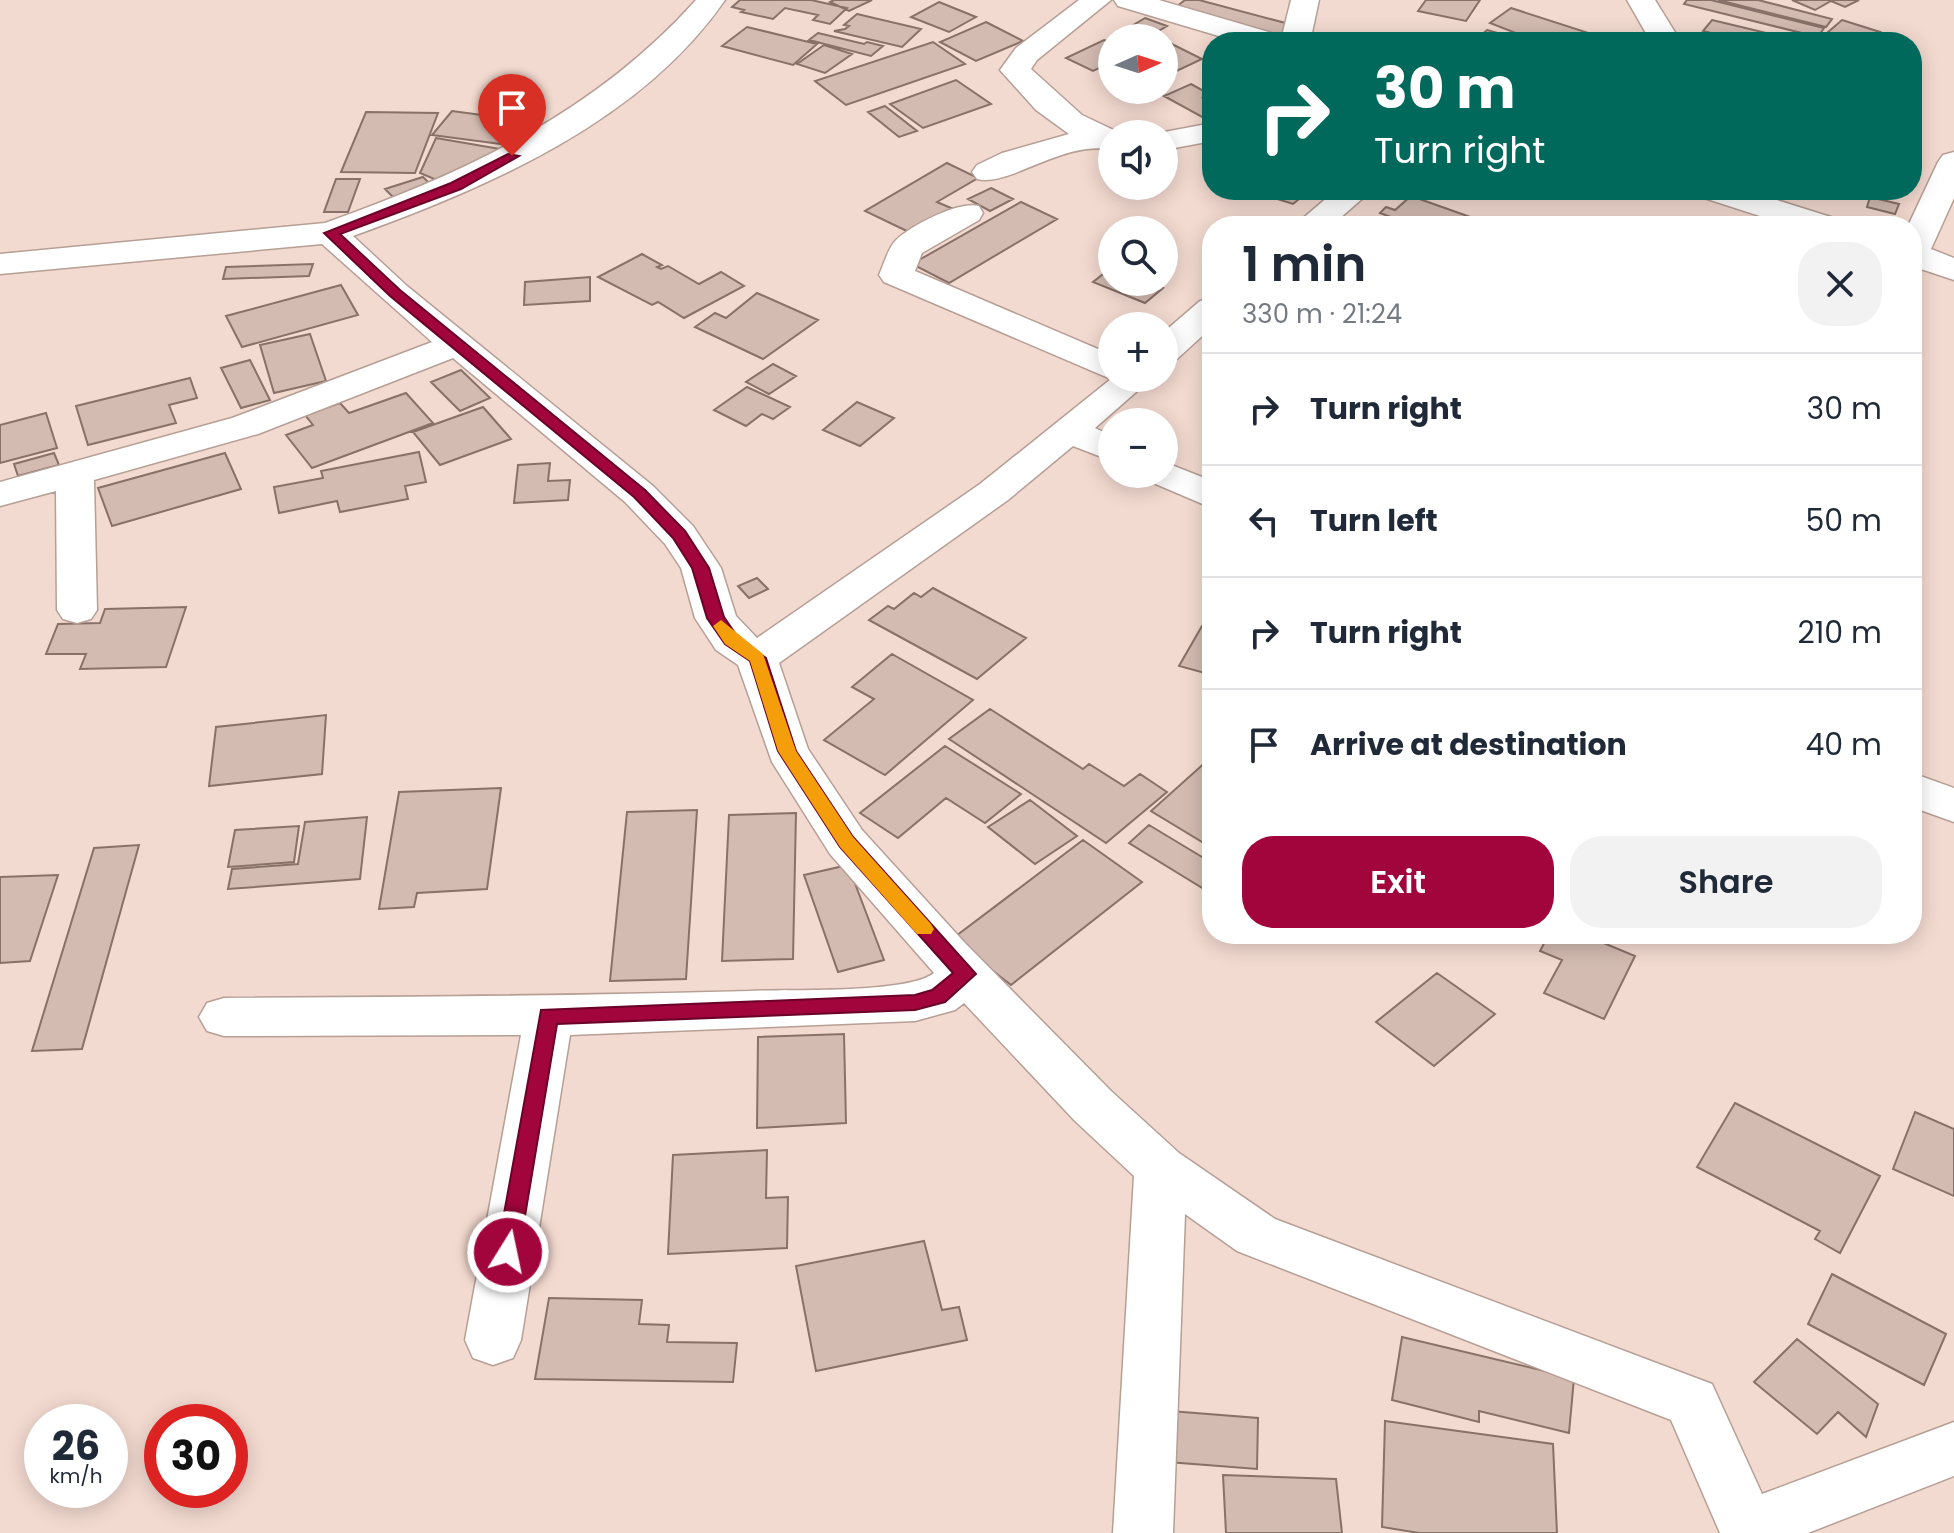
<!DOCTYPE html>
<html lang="en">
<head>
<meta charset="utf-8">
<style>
  :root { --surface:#fff; --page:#f2f2f3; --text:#1f2937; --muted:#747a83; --line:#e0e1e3; --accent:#a2043c }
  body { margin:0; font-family:Poppins,sans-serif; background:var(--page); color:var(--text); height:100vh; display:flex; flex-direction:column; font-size:30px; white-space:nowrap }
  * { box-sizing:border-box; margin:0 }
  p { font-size:26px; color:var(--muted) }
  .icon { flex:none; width:44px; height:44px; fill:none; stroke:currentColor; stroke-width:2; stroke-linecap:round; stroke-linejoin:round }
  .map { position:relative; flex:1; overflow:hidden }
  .drawer { position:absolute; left:1202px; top:216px; width:720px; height:728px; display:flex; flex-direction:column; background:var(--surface); border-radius:32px; box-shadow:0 4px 20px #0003 }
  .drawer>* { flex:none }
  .hud { position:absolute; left:1202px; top:32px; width:720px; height:168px; border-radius:32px; box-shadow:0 4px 20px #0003; background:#00695c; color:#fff; overflow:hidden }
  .needle { width:52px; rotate:87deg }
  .controls { position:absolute; left:1098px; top:24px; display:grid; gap:16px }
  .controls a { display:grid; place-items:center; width:80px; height:80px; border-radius:50%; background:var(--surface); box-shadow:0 4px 20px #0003; font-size:40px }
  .speed { position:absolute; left:24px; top:1404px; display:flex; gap:16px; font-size:40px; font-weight:700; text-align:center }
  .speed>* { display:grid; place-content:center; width:104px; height:104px; border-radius:50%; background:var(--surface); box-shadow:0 4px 20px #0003; line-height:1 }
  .speed small { font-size:20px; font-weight:400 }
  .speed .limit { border:12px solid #d22; background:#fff; color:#111 }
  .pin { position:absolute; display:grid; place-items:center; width:68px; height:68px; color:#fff; margin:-82px -34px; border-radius:50% 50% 50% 0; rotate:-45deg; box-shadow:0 0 8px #0007 }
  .pin .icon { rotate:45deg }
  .me { position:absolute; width:88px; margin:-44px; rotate:10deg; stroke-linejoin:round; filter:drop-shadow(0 0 6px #0008) }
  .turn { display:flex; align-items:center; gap:28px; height:168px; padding:0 40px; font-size:36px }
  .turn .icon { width:104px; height:104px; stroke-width:2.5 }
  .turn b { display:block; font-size:56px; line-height:68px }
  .round { display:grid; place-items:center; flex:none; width:84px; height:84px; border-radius:32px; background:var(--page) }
  .overview { display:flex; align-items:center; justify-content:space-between; height:136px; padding:0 40px }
  h1 { font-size:48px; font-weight:600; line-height:60px }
  .primary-button { display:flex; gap:16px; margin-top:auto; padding:16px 40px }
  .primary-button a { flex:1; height:92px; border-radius:32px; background:var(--accent); color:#fff; font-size:32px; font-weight:600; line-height:92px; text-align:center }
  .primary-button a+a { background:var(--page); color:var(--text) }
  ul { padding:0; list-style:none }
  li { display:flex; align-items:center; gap:24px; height:112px; padding:0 40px; border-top:2px solid var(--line) }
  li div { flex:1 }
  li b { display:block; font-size:30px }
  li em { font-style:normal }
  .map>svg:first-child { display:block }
  .building { fill:#d3bbb1; stroke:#887168; stroke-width:2 }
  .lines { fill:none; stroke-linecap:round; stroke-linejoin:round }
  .minor-casing { stroke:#b69f95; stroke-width:3 }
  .minor { fill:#fff; fill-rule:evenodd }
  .route { fill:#a2043c; stroke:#690327; stroke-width:2 }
  .slow { fill:#f59e0b }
</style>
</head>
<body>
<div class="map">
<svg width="1954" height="1533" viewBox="0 0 1954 1533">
  <rect width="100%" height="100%" fill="#f3dad0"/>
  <path class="building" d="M740 0H811L847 8 830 24 813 20 818 15 785 8 773 19 741 12 744 10 732 7Z
    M834 0H872L849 11 830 2Z
    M1185 0H1199L1293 25 1281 37 1176 7Z
    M1426 0H1480L1466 21 1418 11Z
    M1687 0H1711L1824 28 1818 37 1684 4Z
    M1718 0H1758L1832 19 1826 27Z
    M1792 0H1859L1845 7 1831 1 1815 10Z
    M939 2 976 17 949 32 911 17Z
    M1511 8 1601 37 1594 42H1539L1490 23Z
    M857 14 921 29 902 47 834 31 845 29 849 26 844 25Z
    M1145 18 1167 26 1147 38 1113 37Z
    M1712 20 1779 36 1774 42H1746L1703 31Z
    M1842 20 1880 32 1868 42 1827 33Z
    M986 22 1023 41 976 61 940 42Z
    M747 27 817 44 793 65 722 46Z
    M1487 30 1529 42H1473Z
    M818 33 864 44 867 42 883 46 871 56 809 40Z
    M1104 40 1112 43V62L1093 71 1066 58Z
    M1164 41H1166L1202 59 1164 77Z
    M933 42 965 64 846 105 815 81Z
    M824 45 852 54 825 73 797 64Z
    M956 80 991 104 923 128 890 104Z
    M1191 84 1211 95 1203 98 1212 103V113L1202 117 1164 96Z
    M885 106 917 131 899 137 868 112Z
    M452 111 535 122 516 146 432 135Z
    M366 112 438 113 415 173 341 172Z
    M436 138 500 149 439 181 420 173Z
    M947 163 978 178 937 202 951 208 911 233 865 211Z
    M423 177 431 185 393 197 385 189Z
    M336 179H360L348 212H324Z
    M991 188 1013 199 990 211 968 199Z
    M1275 190H1310L1293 204 1268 196Z
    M1802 190H1831L1828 198Z
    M1411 196 1490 224 1415 226 1380 213 1386 207 1395 210Z
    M1870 197 1899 204 1895 214 1867 207Z
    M1021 202 1057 219 949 283 912 264Z
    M642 254 662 265 657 267 661 269 668 266 699 284 721 272 744 286 684 318 658 302 652 305 598 277Z
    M313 264 309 276 223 279 226 267Z
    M1112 267V282H1162L1158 286 1163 288 1145 303 1093 282Z
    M590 277V301L524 305 525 282Z
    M341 285 358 315 242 347 226 316Z
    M757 293 818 320 763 359 695 327 715 313 726 318Z
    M310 334 326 381 274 393 260 345Z
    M250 360 270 400 241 408 221 368Z
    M773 364 796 376 769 394 746 382Z
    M461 370 490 398 460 411 431 382Z
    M190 378 197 398 169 405 176 423 88 445 76 406Z
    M747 387 790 407 773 419 762 414 746 426 714 410Z
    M406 393 433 423 312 468 286 435 313 425 305 415 340 403 349 413Z
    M857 402 894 418 860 446 823 430Z
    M483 407 511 439 440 465 413 432Z
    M46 413 57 448 0 463V425Z
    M419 452 426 482 405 486 408 499 340 512 337 501 279 513 274 487 323 478 321 471Z
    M54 453 59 465 18 476 14 464Z
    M225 453 241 489 112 526 98 488Z
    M550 463 548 481 570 480 568 500 514 503 518 465Z
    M757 578 768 589 749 598 738 586Z
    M933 588 1026 638 977 679 869 620 888 606 894 609 914 593 921 597Z
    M186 607 166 667 80 669 86 654H46L58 624 100 623 105 609Z
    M1202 626 1212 629V675L1179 666Z
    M892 654 973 700 885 775 824 740 874 699 852 687Z
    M990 709 1083 769 1089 764 1124 786 1140 774 1167 792 1106 843 949 739Z
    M326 715 322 774 209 786 216 727Z
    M945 746 1021 794 985 823 946 798 898 838 860 813Z
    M1208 760 1212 762V848L1151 811Z
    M501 788 487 889 417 893 414 907 379 909 399 792Z
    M1030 800 1077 836 1035 864 988 827Z
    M697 810 686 979 610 981 627 812Z
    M796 813 793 959 722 961 729 815Z
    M367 817 360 879 228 889 232 869 298 864 305 822Z
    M1149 825 1212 863V894L1129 843Z
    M299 826 294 862 228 867 235 830Z
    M1083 840 1142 882 1011 985 952 939Z
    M139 845 82 1049 32 1051 94 848Z
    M848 865 884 960 838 972 804 875Z
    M58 875 30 961 0 963V877Z
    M1549 934H1582L1635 956 1604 1019 1544 993 1562 960 1540 951Z
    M1437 973 1495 1014 1434 1066 1376 1022Z
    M844 1034 846 1123 757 1128 758 1037Z
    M1735 1103 1880 1176 1840 1253 1815 1239 1820 1231 1697 1167Z
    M1915 1112 1954 1129V1196L1893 1169Z
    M767 1150 766 1198 788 1197 787 1248 668 1254 673 1155Z
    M924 1241 942 1310 959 1307 967 1340 816 1371 796 1266Z
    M1832 1274 1946 1334 1924 1385 1808 1324Z
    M549 1298 642 1300 639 1324 669 1325 667 1342 737 1343 733 1382 535 1379Z
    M1402 1337 1574 1378 1569 1433 1479 1411V1422L1392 1400Z
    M1797 1339 1878 1404 1866 1437 1838 1412 1817 1434 1754 1382Z
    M1170 1411 1258 1418 1257 1469 1168 1462Z
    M1385 1421 1553 1444 1557 1533H1419L1382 1527Z
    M1223 1475 1336 1479 1342 1533H1226Z"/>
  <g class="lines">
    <defs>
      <path id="minor" d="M696 0H725C640 123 488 187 353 236L407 286 653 486 693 526 721 568 736 616 757 638 980 484 1111 379 884 282 879 275C884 264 888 248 896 240 912 225 958 201 979 206L983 213 979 220 922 253 915 271 1112 355V378H1152L1095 428 1112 436V461L1073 446 1008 500 779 663 808 749 862 830 964 942 1111 1091 1179 1153 1275 1219 1712 1384 1762 1494 1954 1422V1476L1808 1533H1720L1671 1420 1237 1251 1185 1214 1173 1533H1113L1134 1176 1075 1121 964 1003 955 1010 915 1021 570 1035 521 1340 513 1358 493 1365 473 1358 465 1340 521 1035 224 1036 207 1031 199 1017 207 1003 224 998C399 997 574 996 749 991 788 989 908 994 934 973L830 854 772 762 738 665 716 650 695 618 681 568 665 544 625 502 453 358 258 434 94 480 97 610 91 619 77 623 63 619 57 610 56 491 0 506V482L232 418 432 342 322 244 0 274V254L325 223C465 173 595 113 696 0Z
        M1079 0H1111L1037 60 1031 69 1082 115 1122 134H1112V150C1065 139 1010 187 977 179L972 172 977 165 1002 153 1069 134 1036 110 1000 70 1016 48Z
        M1114 0H1159L1282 36 1291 0H1319L1310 42H1239L1118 6Z
        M1627 0H1655L1681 42H1651Z
        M1212 123V141L1164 150V134H1154Z
        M1954 152V198L1931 249 1954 258V280L1912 266V226H1908L1938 162 1943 155Z
        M1336 190H1372L1331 226H1294Z
        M1696 190H1745L1837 219 1842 226H1791L1701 197Z
        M1212 298V327L1177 359 1164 362V332L1200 301Z
        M1164 462 1212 481V508L1151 482 1145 474H1164Z
        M1912 773 1954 788V822L1912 807Z"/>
    </defs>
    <use href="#minor" class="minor-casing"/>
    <use href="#minor" class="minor"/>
  </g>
  <path class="route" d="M508 154 519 156 461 189 340 234 400 290 645 490 685 531 709 568 724 617 737 636 766 658 796 751 853 837 976 974 945 1002 915 1010 557 1024 519 1252 516 1258 508 1261 500 1258 497 1252 541 1010 915 995 932 990 953 973 840 847 778 751 750 661 725 644 707 618 692 568 673 538 634 497 390 296 324 233 451 183Z"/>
  <path class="slow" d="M721 620 763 654 796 751 853 837 931 924 934 929 931 934H917L840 847 778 751 750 661 725 644 713 626Z"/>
</svg>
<div class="controls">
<a><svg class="needle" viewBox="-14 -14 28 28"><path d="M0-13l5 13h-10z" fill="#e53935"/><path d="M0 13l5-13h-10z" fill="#747a83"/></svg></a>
<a><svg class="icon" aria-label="sound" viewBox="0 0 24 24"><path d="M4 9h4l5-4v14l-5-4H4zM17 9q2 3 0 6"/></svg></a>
<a><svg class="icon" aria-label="search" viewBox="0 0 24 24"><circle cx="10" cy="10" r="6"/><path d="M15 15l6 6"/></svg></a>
<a>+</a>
<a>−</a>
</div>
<div class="speed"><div>26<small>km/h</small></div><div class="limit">30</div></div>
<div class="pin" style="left:512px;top:156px;background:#d93025"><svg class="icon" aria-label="arrive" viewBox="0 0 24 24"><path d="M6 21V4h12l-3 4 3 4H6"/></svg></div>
<svg class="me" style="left:508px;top:1252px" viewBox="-20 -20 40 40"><circle r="17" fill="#a2043c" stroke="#fff" stroke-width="3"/><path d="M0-11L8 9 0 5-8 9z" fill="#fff"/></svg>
<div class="hud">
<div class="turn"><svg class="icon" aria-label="right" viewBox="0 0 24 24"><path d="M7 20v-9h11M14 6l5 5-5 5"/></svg><div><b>30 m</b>Turn right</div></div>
</div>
<section class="drawer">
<div class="overview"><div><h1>1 min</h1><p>330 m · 21:24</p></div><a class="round"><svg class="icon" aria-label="close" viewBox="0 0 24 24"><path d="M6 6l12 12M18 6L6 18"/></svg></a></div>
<ul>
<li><svg class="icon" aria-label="right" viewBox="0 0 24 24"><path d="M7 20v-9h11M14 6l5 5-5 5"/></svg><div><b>Turn right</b></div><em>30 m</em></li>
<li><svg class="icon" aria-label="left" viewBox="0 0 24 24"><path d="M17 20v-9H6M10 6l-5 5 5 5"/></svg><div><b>Turn left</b></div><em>50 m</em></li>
<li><svg class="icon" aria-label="right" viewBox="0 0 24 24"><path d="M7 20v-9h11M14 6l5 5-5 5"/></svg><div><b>Turn right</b></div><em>210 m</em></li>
<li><svg class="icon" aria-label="arrive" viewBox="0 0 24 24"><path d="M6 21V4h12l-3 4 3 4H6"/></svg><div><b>Arrive at destination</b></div><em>40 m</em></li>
</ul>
<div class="primary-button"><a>Exit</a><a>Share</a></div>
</section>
</div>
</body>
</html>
